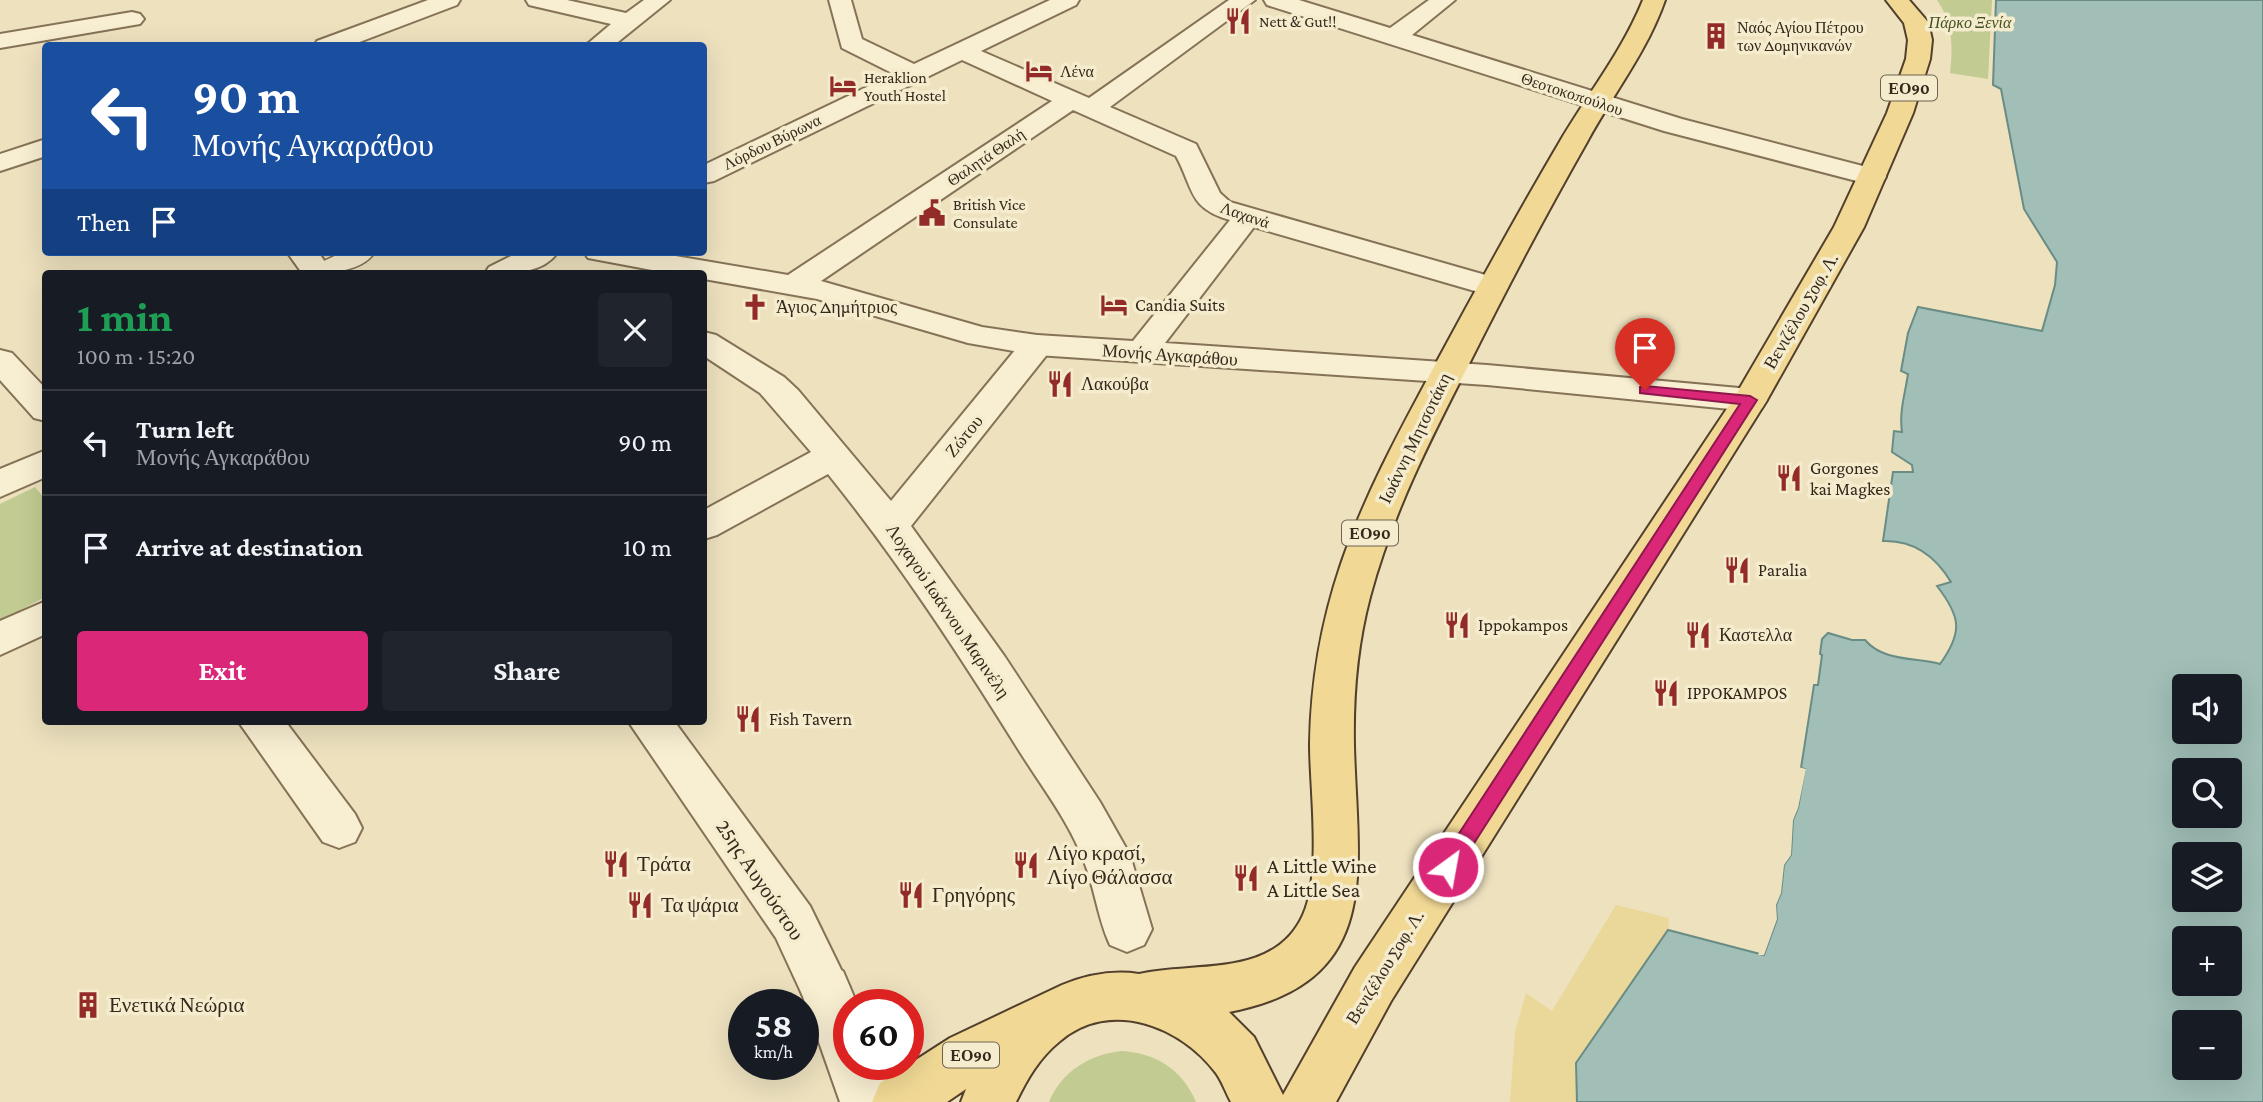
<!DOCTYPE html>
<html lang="en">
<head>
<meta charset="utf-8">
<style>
  :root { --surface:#171b24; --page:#20242c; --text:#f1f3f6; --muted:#9ea1a6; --line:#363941; --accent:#db2777 }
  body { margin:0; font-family:"Crimson Pro",serif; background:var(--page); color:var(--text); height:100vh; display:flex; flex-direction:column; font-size:26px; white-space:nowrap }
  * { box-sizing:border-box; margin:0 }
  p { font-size:23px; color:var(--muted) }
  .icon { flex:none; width:38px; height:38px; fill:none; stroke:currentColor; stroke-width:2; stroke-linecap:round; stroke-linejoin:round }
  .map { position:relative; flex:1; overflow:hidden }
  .details { position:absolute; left:42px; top:270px; width:665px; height:455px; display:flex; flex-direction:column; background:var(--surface); border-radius:7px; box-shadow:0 7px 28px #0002 }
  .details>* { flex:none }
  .banner { position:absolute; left:42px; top:42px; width:665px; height:214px; border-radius:7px; box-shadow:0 7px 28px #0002; background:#1a4fa0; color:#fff; overflow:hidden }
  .buttons { position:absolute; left:2172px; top:674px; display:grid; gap:14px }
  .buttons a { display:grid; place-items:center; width:70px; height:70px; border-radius:7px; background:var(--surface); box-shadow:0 7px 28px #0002; font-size:35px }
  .speed { position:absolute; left:728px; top:989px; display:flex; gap:14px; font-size:35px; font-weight:700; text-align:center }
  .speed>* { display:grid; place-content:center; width:91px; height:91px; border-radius:50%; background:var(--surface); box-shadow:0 7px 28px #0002; line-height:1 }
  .speed small { font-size:18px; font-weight:400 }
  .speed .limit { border:10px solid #d22; background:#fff; color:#111 }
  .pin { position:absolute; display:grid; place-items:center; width:60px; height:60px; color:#fff; margin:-72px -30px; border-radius:50% 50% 50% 0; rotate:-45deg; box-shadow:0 0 7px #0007 }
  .pin .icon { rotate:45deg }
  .me { position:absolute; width:77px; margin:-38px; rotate:32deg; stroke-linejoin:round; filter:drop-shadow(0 0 5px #0008) }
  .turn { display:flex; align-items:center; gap:24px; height:147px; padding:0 35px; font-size:32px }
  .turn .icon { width:91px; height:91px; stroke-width:2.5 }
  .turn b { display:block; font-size:49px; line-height:60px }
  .then { display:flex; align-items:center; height:66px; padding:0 35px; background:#0003; gap:14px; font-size:26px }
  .round { display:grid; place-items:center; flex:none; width:74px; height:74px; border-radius:7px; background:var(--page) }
  .headline { display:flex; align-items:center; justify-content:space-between; height:119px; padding:0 35px }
  h1 { font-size:42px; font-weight:700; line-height:52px; color:#1e9e55 }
  .cta { display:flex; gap:14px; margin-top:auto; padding:14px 35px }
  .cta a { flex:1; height:80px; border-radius:7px; background:var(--accent); color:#fff; font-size:28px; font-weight:700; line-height:80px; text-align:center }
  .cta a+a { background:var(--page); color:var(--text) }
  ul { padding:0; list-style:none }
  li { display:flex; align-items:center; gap:21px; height:105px; padding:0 35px; border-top:2px solid var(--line) }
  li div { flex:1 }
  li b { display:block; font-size:26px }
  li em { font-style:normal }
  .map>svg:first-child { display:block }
  .green { fill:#c1cb92 }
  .sand { fill:#ead89a }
  .water { fill:#a1bfb7; stroke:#698c85; stroke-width:2; fill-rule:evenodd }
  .pier { fill:#ede1be }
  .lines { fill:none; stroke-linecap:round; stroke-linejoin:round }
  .service-casing { stroke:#857257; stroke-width:3 }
  .pedestrian-casing { stroke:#857257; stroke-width:4 }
  .minor-casing { stroke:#857257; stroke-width:4 }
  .primary-casing { stroke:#523f2c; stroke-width:4 }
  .service { fill:#f8eed1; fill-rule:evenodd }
  .pedestrian { fill:#f8eed1; fill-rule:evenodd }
  .minor { fill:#f8eed1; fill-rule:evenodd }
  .primary { fill:#f1d995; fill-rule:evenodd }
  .route { fill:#db2777; stroke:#8e194d; stroke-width:2 }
  .labels { text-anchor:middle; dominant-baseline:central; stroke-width:7; stroke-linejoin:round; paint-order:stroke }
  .far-poi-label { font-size:16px; fill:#34291c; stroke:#f5ebcd; text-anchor:start }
  .far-park-label { font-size:16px; font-style:italic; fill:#435122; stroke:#f5ebcd }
  .shield { fill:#f5ebcd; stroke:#6e6351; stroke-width:2 }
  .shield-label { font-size:16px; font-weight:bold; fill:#34291c }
  .far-street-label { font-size:16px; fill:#34291c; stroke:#f5ebcd }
  .poi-label { font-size:18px; fill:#34291c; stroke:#f5ebcd; text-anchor:start }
  .street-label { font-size:18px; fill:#34291c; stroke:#f5ebcd }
  .near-poi-label { font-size:21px; fill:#34291c; stroke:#f5ebcd; text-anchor:start }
  .near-street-label { font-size:21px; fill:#34291c; stroke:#f5ebcd }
</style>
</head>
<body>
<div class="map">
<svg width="2263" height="1102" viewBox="0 0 2263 1102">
  <rect width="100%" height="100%" fill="#ede1be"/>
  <path class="green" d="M1937 0H1992L1988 79 1950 73C1953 46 1953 23 1937 0Z
    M35 487 45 499V597L0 621V504Z
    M1121 1051C1156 1053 1182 1069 1196 1102H1049C1062 1071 1089 1055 1121 1051Z"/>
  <path class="sand" d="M1616 905 1669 918 1668 930 1576 1062 1577 1102H1510L1515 1032 1526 993 1552 1011Z"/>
  <path class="water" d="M1996 0H2263V1102H1577L1576 1063 1668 930 1764 955 1777 919 1776 905 1781 893 1784 865 1791 855 1793 820 1798 808 1805 769 1801 768 1814 685H1818L1822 655 1820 654 1822 639 1828 633 1852 640H1865C1884 662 1914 657 1940 664 1963 632 1961 617 1937 586L1951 582C1936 557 1914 540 1883 541L1893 472H1913L1912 465 1892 452 1894 431 1902 432C1899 412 1905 394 1908 374L1901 371 1908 333 1918 307 2042 331 2055 285 2057 262 2024 209 2001 89 1993 85ZM2184 686H2230V732H2184ZM2184 770H2230V816H2184ZM2184 854H2230V900H2184ZM2184 938H2230V984H2184ZM2184 1022H2230V1068H2184Z"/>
  <path class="pier" d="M1798 767 1806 769 1798 808 1793 820 1791 855 1784 865 1781 893 1776 905 1777 919 1764 955H1758L1774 918 1772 904 1778 892 1781 864 1787 854 1790 819 1800 785 1801 772Z"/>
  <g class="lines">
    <defs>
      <path id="service" d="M343 252H375C361 273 328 273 305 273L309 268Z"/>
      <path id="pedestrian" d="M132 12 140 14 144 19 140 24 0 48V34Z
        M287 252H318L333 273H302Z
        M704 332 716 335 784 377 798 390 891 501 1025 338 1037 335 1049 338 1053 345 1049 352 911 526 1005 657 1100 802 1130 855 1152 929 1144 945 1127 952 1110 945C1097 917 1095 887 1083 859 1068 820 1040 784 1018 749 959 654 898 561 828 474L717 535 704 539V510L811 452 760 393 704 356Z
        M628 721H674L810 906 850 988 843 1005 825 1012 807 1005 776 938Z"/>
      <path id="minor" d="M428 0H460L457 5 349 46H314L317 41Z
        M526 0H567L626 13 644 0H670L613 46H585L611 24 529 5Z
        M829 0H851L862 39 914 64 1050 0H1079L1076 5 981 51 1089 98 1229 0H1255L1110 107 1196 144 1220 193 1230 202 1503 280 1508 287 1503 294 1492 296 1254 227 1165 343 1487 365 1750 389 1762 392 1767 400 1762 408 1750 411 1487 385 1037 355 968 343 817 299 704 279V273H668L588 258 584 252H652L788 275 1052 101 962 60 714 181 704 183V165L894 74 842 48ZM1073 110 1176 156C1194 189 1188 208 1230 220L1133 341 1037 335 982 327 821 281Z
        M1264 0H1299L1390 28 1429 0H1455L1412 35 1682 119 1882 171 1886 177 1882 183 1872 185 1664 131 1267 5Z
        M46 139V156L0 171V154Z
        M519 252H558C542 275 510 273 485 273L489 267Z
        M0 350 12 353 46 389V421L34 418 0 380Z
        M46 450V477L0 497V469Z
        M46 601V634L0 655V621Z
        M238 721H285L355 814 362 828 355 842 339 848 323 842Z
        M825 964 843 971 857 1004H849V1064H881L894 1102H840L800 988 807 971Z"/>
      <path id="primary" d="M1643 0H1665C1647 52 1613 94 1587 142 1546 214 1507 288 1470 362 1431 438 1392 514 1370 597 1357 646 1353 695 1354 746 1357 868 1386 982 1229 1012L1254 1037 1283 1095 1355 967 1734 398 1834 227 1887 113 1906 59 1908 40 1904 23 1886 0H1909L1928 22 1932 40 1930 59 1913 113 1864 227 1767 400 1391 1001 1336 1102H1231C1226 1093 1222 1081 1216 1073 1181 1026 1110 998 1060 1041 1039 1058 1027 1079 1016 1102H961L966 1089 947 1102H872L880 1083 950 1038 1062 985C1087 975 1113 970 1139 974 1194 961 1274 979 1303 915 1322 873 1310 790 1310 744 1311 681 1321 623 1341 564 1365 494 1400 430 1435 365 1475 291 1516 216 1559 143 1587 95 1622 52 1643 0Z"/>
    </defs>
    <use href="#service" class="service-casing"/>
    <use href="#pedestrian" class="pedestrian-casing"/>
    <use href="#minor" class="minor-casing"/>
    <use href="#primary" class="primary-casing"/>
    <use href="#service" class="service"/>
    <use href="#pedestrian" class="pedestrian"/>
    <use href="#minor" class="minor"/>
    <use href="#primary" class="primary"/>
  </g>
  <path class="route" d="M1645 386 1750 396 1757 400 1455 873 1448 876 1441 873 1438 867 1441 861 1740 404 1640 393V387Z"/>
  <defs>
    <symbol id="restaurant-bare" viewBox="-9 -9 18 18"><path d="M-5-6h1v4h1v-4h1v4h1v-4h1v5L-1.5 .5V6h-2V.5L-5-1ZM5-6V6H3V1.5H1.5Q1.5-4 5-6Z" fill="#932c28" stroke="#f5ebcd" stroke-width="2.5" paint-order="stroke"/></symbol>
    <symbol id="building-bare" viewBox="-9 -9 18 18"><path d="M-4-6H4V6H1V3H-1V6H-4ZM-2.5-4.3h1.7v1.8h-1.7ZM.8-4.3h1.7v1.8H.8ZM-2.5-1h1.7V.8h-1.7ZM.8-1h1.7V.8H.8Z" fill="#932c28" stroke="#f5ebcd" stroke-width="2.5" paint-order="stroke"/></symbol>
    <symbol id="hotel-bare" viewBox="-9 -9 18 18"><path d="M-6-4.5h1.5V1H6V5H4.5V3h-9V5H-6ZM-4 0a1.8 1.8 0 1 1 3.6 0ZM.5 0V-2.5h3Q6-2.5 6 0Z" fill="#932c28" stroke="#f5ebcd" stroke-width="2.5" paint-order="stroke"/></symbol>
    <symbol id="civic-bare" viewBox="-9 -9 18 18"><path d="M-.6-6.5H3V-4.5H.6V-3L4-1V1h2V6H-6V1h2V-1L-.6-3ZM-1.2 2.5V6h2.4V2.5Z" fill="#932c28" stroke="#f5ebcd" stroke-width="2.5" paint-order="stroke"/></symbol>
    <symbol id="church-bare" viewBox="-9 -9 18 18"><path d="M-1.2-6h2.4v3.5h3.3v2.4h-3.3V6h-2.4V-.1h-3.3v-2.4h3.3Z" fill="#932c28" stroke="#f5ebcd" stroke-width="2.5" paint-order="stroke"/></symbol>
  </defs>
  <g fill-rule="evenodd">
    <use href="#restaurant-bare" x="1219" y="2" width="38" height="38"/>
    <use href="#building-bare" x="1697" y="17" width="38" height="38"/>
    <use href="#hotel-bare" x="1020" y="52" width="38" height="38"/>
    <use href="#hotel-bare" x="824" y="67" width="38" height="38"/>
    <use href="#civic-bare" x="913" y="194" width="38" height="38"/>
    <use href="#hotel-bare" x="1095" y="286" width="38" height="38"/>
    <use href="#church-bare" x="736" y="288" width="38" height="38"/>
    <use href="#restaurant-bare" x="1041" y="365" width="38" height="38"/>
    <use href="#restaurant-bare" x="1770" y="459" width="38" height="38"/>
    <use href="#restaurant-bare" x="1718" y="551" width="38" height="38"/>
    <use href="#restaurant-bare" x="1438" y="606" width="38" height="38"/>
    <use href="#restaurant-bare" x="1679" y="616" width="38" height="38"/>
    <use href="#restaurant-bare" x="1647" y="674" width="38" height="38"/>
    <use href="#restaurant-bare" x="729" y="700" width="38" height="38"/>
    <use href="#restaurant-bare" x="597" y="845" width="38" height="38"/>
    <use href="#restaurant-bare" x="1007" y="846" width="38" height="38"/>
    <use href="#restaurant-bare" x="1227" y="859" width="38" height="38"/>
    <use href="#restaurant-bare" x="892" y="876" width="38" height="38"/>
    <use href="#restaurant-bare" x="621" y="886" width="38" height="38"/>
    <use href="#building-bare" x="69" y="986" width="38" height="38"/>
  </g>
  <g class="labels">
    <g class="far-poi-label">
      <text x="1259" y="21">Nett &amp; Gut!!</text>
      <text x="1737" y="27">Ναός Αγίου Πέτρου<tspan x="1737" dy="18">των Δομηνικανών</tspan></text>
      <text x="1060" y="71">Λένα</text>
      <text x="864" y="77">Heraklion<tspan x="864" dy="18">Youth Hostel</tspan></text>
      <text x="953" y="204">British Vice<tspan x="953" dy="18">Consulate</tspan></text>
    </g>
    <g class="far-park-label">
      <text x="1970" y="22">Πάρκο Ξενία</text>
    </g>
    <g class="shield">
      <rect x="1881" y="75.5" width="56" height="25" rx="5"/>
      <rect x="1342" y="520.5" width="56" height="25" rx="5"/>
      <rect x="943" y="1042.5" width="56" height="25" rx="5"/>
    </g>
    <g class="shield-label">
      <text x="1909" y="88">ΕΟ90</text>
      <text x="1370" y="533">ΕΟ90</text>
      <text x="971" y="1055">ΕΟ90</text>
    </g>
    <g class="far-street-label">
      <text transform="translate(1572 94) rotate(18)">Θεοτοκοπούλου</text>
      <text transform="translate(772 142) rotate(-26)">Λόρδου Βύρωνα</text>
      <text transform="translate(986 157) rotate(-34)">Θαλητά Θαλή</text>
      <text transform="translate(1245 215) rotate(19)">Λαχανά</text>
    </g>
    <g class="poi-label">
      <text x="1135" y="305">Candia Suits</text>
      <text x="776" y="307">Άγιος Δημήτριος</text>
      <text x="1081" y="384">Λακούβα</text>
      <text x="1810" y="468">Gorgones<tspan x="1810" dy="21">kai Magkes</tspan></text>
      <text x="1758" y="570">Paralia</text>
      <text x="1478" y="625">Ippokampos</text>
      <text x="1719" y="635">Καστελλα</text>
      <text x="1687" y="693">IPPOKAMPOS</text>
      <text x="769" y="719">Fish Tavern</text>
    </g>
    <g class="street-label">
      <text transform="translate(1801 311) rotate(-60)">Βενιζέλου Σοφ. Λ.</text>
      <text transform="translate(1170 355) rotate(4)">Μονής Αγκαράθου</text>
      <text transform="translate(964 436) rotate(-51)">Ζώτου</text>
      <text transform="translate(1415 438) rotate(-64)">Ιωάννη Μητσοτάκη</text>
      <text transform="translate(948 611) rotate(56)">Λοχαγού Ιωάννου Μαρινέλη</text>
      <text transform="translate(1385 967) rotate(-58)">Βενιζέλου Σοφ. Λ.</text>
    </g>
    <g class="near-poi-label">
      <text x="1047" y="853">Λίγο κρασί,<tspan x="1047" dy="24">Λίγο Θάλασσα</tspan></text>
      <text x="637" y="864">Τράτα</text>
      <text x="1267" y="866">A Little Wine<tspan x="1267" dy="24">A Little Sea</tspan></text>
      <text x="932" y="895">Γρηγόρης</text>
      <text x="661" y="905">Τα ψάρια</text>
      <text x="109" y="1005">Ενετικά Νεώρια</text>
    </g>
    <g class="near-street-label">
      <text transform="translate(760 880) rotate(56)">25ης Αυγούστου</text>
    </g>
  </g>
</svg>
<div class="buttons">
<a><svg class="icon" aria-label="sound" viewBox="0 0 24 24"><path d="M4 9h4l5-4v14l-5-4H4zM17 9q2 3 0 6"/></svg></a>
<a><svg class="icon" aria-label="search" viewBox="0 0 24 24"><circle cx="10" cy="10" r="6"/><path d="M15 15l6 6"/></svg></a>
<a><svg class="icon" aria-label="layers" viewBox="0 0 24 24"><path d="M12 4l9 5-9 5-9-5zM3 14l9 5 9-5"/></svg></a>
<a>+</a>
<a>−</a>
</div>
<div class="speed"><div>58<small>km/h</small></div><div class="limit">60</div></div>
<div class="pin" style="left:1645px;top:390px;background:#d93025"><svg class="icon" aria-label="arrive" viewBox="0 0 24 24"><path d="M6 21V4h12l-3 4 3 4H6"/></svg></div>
<svg class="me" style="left:1448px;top:867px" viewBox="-20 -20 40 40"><circle r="17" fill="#db2777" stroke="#fff" stroke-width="3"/><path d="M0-11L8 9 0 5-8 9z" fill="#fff"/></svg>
<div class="banner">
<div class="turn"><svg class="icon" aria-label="left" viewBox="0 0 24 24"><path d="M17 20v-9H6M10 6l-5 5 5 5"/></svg><div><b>90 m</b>Μονής Αγκαράθου</div></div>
<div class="then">Then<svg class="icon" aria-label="arrive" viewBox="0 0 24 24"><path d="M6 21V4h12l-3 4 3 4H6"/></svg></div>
</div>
<section class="details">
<div class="headline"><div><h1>1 min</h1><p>100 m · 15:20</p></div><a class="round"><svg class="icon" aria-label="close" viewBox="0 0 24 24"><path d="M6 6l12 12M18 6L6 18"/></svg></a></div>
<ul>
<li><svg class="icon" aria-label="left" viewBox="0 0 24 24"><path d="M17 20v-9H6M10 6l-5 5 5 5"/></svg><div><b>Turn left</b><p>Μονής Αγκαράθου</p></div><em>90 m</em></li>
<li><svg class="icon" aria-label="arrive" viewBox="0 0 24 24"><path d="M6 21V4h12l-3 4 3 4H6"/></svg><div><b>Arrive at destination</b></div><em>10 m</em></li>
</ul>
<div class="cta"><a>Exit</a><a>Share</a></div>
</section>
</div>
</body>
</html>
